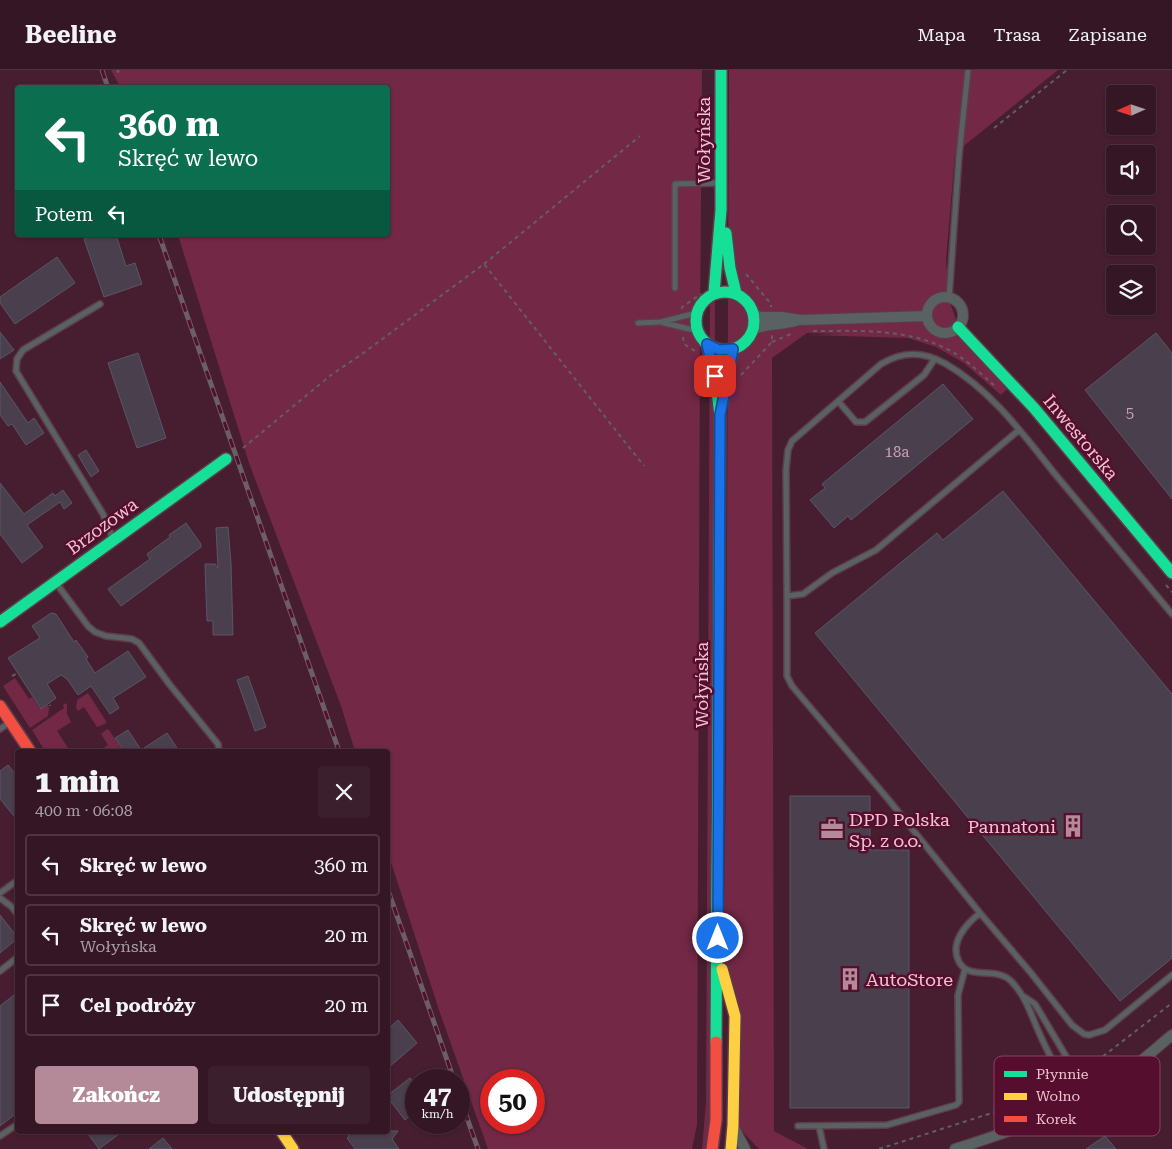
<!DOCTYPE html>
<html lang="pl">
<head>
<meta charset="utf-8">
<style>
  :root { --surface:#341624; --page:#3c1f2c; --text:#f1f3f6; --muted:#a99fa6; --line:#4e3541; --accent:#b48998 }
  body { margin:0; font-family:"Roboto Serif",serif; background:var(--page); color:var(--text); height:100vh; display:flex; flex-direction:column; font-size:19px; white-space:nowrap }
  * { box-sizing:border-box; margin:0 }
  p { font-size:16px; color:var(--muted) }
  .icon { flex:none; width:28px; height:28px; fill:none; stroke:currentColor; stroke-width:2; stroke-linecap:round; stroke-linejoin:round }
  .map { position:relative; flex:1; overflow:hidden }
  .details { position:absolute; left:15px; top:679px; width:375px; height:385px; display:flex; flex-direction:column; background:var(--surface); border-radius:5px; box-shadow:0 1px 4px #0004,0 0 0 1px var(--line) }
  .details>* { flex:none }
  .banner { position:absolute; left:15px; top:15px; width:375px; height:152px; border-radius:5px; box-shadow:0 1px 4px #0004,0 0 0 1px var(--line); background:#0b6e4f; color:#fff; overflow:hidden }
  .needle { width:32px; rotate:267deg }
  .fabs { position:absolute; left:1106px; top:15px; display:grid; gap:10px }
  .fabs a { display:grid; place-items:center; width:50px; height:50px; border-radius:5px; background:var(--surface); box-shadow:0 1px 4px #0004,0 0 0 1px var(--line); font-size:25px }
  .speed { position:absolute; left:405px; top:999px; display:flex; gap:10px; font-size:25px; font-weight:700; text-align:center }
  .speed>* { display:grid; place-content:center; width:65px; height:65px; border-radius:50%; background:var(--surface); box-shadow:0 1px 4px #0004,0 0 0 1px var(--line); line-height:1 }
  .speed small { font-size:12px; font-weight:400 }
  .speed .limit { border:8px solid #d22; background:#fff; color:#111 }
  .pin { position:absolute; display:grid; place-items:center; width:42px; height:42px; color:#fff; margin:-21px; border-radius:10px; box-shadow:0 2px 8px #0006 }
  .me { position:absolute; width:55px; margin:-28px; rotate:0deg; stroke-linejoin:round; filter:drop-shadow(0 0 4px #0008) }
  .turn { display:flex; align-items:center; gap:18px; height:105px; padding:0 20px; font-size:22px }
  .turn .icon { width:65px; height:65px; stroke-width:2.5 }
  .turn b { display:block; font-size:35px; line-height:42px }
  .then { display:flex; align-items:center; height:48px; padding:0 20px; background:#0003; gap:10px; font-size:19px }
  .round { display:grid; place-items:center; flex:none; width:52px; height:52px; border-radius:5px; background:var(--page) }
  .headline { display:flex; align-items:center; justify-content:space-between; height:85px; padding:0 20px }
  h1 { font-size:30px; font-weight:800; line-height:38px }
  .action { display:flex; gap:10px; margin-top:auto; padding:10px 20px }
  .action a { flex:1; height:58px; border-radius:5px; background:var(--accent); color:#fff; font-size:20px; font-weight:800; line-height:58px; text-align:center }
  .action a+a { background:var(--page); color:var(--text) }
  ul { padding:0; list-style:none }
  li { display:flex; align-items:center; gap:15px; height:62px; margin:0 10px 8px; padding:0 10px; border:2px solid var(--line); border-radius:5px }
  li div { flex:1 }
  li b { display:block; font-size:19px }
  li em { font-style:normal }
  header { display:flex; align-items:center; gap:30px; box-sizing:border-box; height:70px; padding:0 25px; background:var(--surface); border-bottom:1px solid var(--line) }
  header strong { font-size:24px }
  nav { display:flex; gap:28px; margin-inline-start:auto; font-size:18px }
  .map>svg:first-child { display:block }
  .green { fill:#732846; fill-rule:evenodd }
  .building { fill:#4a3f4d; stroke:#595668 }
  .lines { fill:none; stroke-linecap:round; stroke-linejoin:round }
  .lane-casing { stroke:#5e3c4a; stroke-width:8 }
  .street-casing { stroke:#5e3c4a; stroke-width:12 }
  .fast-casing { stroke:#5e3c4a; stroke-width:14 }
  .slow-casing { stroke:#5e3c4a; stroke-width:14 }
  .jam-casing { stroke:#5e3c4a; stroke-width:14 }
  .path { stroke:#635e61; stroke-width:2; stroke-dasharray:4 4; stroke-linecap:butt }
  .lane { stroke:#596261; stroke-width:5 }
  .street { stroke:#596261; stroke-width:10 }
  .fast { stroke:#16e098; stroke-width:11 }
  .slow { stroke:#ffcf43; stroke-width:11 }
  .jam { stroke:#f24e42; stroke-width:11 }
  .rail-casing { stroke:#6b5e65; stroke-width:5 }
  .rail { stroke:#560e2e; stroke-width:3; stroke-dasharray:9; stroke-linecap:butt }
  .route-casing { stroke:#114b97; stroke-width:12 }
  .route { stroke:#1a73e8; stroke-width:9 }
  .labels { text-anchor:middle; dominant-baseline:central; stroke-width:5; stroke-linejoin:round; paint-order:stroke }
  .number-label { font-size:15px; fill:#c6a2af }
  .street-label { font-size:18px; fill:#f0c3d0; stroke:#560e2e }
  .poi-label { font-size:18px; fill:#f0c3d0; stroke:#560e2e; text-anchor:start }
  .key { fill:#560e2e; stroke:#84445f; stroke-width:1 }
  .key-label { font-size:14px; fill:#f0c3d0 }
</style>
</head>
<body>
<header>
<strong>Beeline</strong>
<nav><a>Mapa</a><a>Trasa</a><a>Zapisane</a></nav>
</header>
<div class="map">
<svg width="1172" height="1079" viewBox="0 0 1172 1079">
  <rect width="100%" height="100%" fill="#461e30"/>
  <path class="green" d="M111 0H702L700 260 697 1054 692 1079H488L439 940 388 783V681H355L341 636 249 393 178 165H388V18L120 17ZM491 1010H534V1052H491Z
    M729 0H1058L955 83 946 190 949 230 958 255 1007 319 1001 325 964 293 936 277 908 268 806 265 842 264 807 263 772 288 774 1061 808 1079H759L740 1059 723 891 726 707Z
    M710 222 715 229 711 1032 707 1079H702L706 1032Z
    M15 608 29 629 32 627 40 639 48 635 49 639 48 646 30 658 3 616Z
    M88 623 106 651 105 654 97 657 84 637 78 641 76 638 77 630Z
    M67 633V644L71 652 57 661 70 681H45L32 660 64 638 63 635Z
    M107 659 109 660 123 681H98L108 675 101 664Z"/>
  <path class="building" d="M95 165H116L126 196 135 193 142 214 104 227 84 169Z
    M57 187 75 213 15 254 0 233V227Z
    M0 262 14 280 0 289Z
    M1156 263 1172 283V429L1085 320Z
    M138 283 166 368 137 378 108 293Z
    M0 312 28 353 34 348 44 363 26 375 12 354 8 356 0 345Z
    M943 314 973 349 851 450 848 446 834 458 810 430 825 418 822 414Z
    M86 380 99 401 91 407 78 385Z
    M0 413 24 444 53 423 55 426 63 420 72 433 64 439 60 432 27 455 43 477 22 493 0 464Z
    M1003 421 1172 624V888L1120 931 815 563 937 463 943 470Z
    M186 453 201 474V477L121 536 108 519 150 489 147 484 170 467 169 465Z
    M228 457 231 493 233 565H213V551H207L205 494H215L218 498 216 458Z
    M51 543 56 544 74 572 76 570 88 587 86 589 95 603 128 581 146 607 113 628 119 638 110 644 91 616 78 625 67 609 61 605 47 614 56 628 41 639 8 588 40 568 32 556Z
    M248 606 266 657 255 661 237 610Z
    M128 660 141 680 167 663 179 681H124L115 668Z
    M8 695 18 707V751L0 729V701Z
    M790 726H870V780H909V1038H790Z
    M0 845 18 868 0 883Z
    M18 922V1042L0 1056V936Z
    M398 950 417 973 388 998V959Z
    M410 1008 416 1016V1041L405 1050 388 1028V1025Z
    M86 1061H123L99 1079Z
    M345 1061H398L392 1069 399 1079H355L347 1068 349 1066Z
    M1105 1066 1116 1079H1086Z
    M163 1068 172 1079H149Z"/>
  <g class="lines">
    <defs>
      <path id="lane" d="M675 218V114L720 113
        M949 228 959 86 968 0
        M100 234 23 280 17 289 16 301 103 444 113 469
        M638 253 661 252 696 243
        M664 253 698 261
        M838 331 856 352H865L924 305 934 290
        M56 513 88 556 95 562 106 566 132 569 139 573 170 615 218 674 219 681
        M787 526 786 400 788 380 792 371 881 294C903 281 923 281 946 294 991 320 1023 364 1055 404 1094 450 1133 497 1172 544
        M0 659 10 652
        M0 823 18 810
        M0 828 12 837 18 845
        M980 843 888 729 792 616 787 606V526L803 524 832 503 876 480 1019 360
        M0 901 18 887
        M1023 926 1035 934 1060 976 1077 1005 1083 1027
        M1084 1027C1078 1022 1071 1018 1066 1012 1055 998 1044 974 1037 958 1030 941 1024 924 1011 911 996 896 970 911 959 892 949 873 966 854 980 843L1031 903 1072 955 1084 964 1089 965 1105 960 1172 905
        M798 1056 887 1055 956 1035 959 1032 958 925 965 899
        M819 1056 824 1079
        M0 1066 18 1054"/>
      <path id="street" d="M927 245a18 18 0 1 1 36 0a18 18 0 1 1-36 0Z
        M754 245 762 247H781L802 250 927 246
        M753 259C767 254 782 255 796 251
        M734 1058 745 1079
        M955 1079C1013 1061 1070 1040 1121 1006 1139 994 1155 979 1172 965"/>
      <path id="fast" d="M726 163 730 198 736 223
        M696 251a29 29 0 1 1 58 0a29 29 0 1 1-58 0Z
        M714 223 721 140V0
        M958 257 1034 338 1172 503
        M707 274 715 306 720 345 716 972
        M0 552 226 389"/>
      <path id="slow" d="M722 334 733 279
        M722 899 735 946 733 1055 731 1079
        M281 1061 293 1079"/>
      <path id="jam" d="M0 636 30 681
        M712 1079 716 1050V972"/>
    </defs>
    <use href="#lane" class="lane-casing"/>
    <use href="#street" class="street-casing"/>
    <use href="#fast" class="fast-casing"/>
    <use href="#slow" class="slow-casing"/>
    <use href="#jam" class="jam-casing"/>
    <path class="path" d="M117 0 118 2 121 0
      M994 58 1067 0
      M484 194 640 66
      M746 204 771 234V237
      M682 239V237L701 224
      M813 261C859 261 907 258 949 280 966 289 981 304 995 316
      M683 267 684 274 695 281
      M772 272 791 264
      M741 305 772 272V265
      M243 378 331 305 362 284 484 194 644 396
      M1166 515 1172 522
      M12 606 16 604
      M50 635V636
      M1084 1001 1172 933
      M879 1079 998 1041 1058 1016"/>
    <use href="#lane" class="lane"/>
    <use href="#street" class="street"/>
    <use href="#fast" class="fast"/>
    <use href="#slow" class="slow"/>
    <use href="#jam" class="jam"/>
    <defs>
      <path id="rail" d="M102 0 108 18
        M159 165 339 681
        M388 820 454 1010
        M459 1025 478 1079"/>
    </defs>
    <use href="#rail" class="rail-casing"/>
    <use href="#rail" class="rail"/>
  </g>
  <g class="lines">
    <defs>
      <path id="route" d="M715 306 707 274 719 280 733 279 720 345 718 868"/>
    </defs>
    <use href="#route" class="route-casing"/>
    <use href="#route" class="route"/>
  </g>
  <defs>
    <symbol id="building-bare" viewBox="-9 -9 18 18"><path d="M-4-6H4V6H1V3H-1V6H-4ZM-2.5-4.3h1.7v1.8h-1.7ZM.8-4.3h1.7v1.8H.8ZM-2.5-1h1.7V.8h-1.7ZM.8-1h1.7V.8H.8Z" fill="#b48998" stroke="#560e2e" stroke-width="2.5" paint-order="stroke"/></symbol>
    <symbol id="office-bare" viewBox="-9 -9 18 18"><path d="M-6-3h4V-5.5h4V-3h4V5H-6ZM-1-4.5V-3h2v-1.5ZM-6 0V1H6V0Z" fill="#b48998" stroke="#560e2e" stroke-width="2.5" paint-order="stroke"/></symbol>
  </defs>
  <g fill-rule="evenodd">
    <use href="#building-bare" x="1057" y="740" width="32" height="32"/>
    <use href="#office-bare" x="816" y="743" width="32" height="32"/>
    <use href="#building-bare" x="834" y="893" width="32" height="32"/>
  </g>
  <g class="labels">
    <g class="number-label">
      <text x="1130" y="343">5</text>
      <text x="897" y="382">18a</text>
    </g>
    <g class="street-label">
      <text transform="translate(703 70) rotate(-90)">Wołyńska</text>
      <text transform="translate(1081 367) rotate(50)">Inwestorska</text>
      <text transform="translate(102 456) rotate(-36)">Brzozowa</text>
      <text transform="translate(701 615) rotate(-90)">Wołyńska</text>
    </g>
    <g class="poi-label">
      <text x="849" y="749">DPD Polska<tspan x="849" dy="21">Sp. z o.o.</tspan></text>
      <text x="1056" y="756" text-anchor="end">Pannatoni</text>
      <text x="866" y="909">AutoStore</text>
    </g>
  </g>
  <rect x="994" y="986" width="166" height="80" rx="8" class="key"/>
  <rect x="1004" y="1001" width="23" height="6" fill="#16e098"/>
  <rect x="1004" y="1023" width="23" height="7" fill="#ffcf43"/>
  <rect x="1004" y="1046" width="23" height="6" fill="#f24e42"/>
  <g class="key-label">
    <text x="1036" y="1009">Płynnie</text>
    <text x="1036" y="1031">Wolno</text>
    <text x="1036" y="1054">Korek</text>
  </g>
</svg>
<div class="fabs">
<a><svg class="needle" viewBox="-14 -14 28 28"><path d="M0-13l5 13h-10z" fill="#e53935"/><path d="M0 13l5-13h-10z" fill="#a99fa6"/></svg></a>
<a><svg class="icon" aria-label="sound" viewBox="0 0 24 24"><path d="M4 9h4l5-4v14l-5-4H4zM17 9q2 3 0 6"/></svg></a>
<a><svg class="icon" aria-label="search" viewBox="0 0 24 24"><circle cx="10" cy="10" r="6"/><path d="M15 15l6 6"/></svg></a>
<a><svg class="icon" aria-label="layers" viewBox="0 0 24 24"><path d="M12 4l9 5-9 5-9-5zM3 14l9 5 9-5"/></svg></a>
</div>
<div class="speed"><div>47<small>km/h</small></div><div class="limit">50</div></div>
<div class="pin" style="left:715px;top:306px;background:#d93025"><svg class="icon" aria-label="arrive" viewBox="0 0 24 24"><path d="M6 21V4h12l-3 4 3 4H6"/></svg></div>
<svg class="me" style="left:718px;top:868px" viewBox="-20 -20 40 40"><circle r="17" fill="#1a73e8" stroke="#fff" stroke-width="3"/><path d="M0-11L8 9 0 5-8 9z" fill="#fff"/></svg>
<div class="banner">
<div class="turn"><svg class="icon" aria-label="left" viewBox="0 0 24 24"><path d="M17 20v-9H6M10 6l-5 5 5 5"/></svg><div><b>360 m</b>Skręć w lewo</div></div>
<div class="then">Potem<svg class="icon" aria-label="left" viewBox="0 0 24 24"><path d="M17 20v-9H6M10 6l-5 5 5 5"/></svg></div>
</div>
<section class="details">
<div class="headline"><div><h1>1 min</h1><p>400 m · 06:08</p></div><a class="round"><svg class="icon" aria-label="close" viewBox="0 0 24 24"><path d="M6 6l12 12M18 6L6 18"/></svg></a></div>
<ul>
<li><svg class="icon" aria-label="left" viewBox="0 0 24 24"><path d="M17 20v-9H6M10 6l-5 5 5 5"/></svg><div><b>Skręć w lewo</b></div><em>360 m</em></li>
<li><svg class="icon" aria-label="left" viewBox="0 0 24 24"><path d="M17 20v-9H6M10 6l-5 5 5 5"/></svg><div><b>Skręć w lewo</b><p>Wołyńska</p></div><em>20 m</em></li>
<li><svg class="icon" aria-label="arrive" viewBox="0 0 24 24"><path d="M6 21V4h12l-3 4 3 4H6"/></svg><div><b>Cel podróży</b></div><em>20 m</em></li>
</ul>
<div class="action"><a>Zakończ</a><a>Udostępnij</a></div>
</section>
</div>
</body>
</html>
